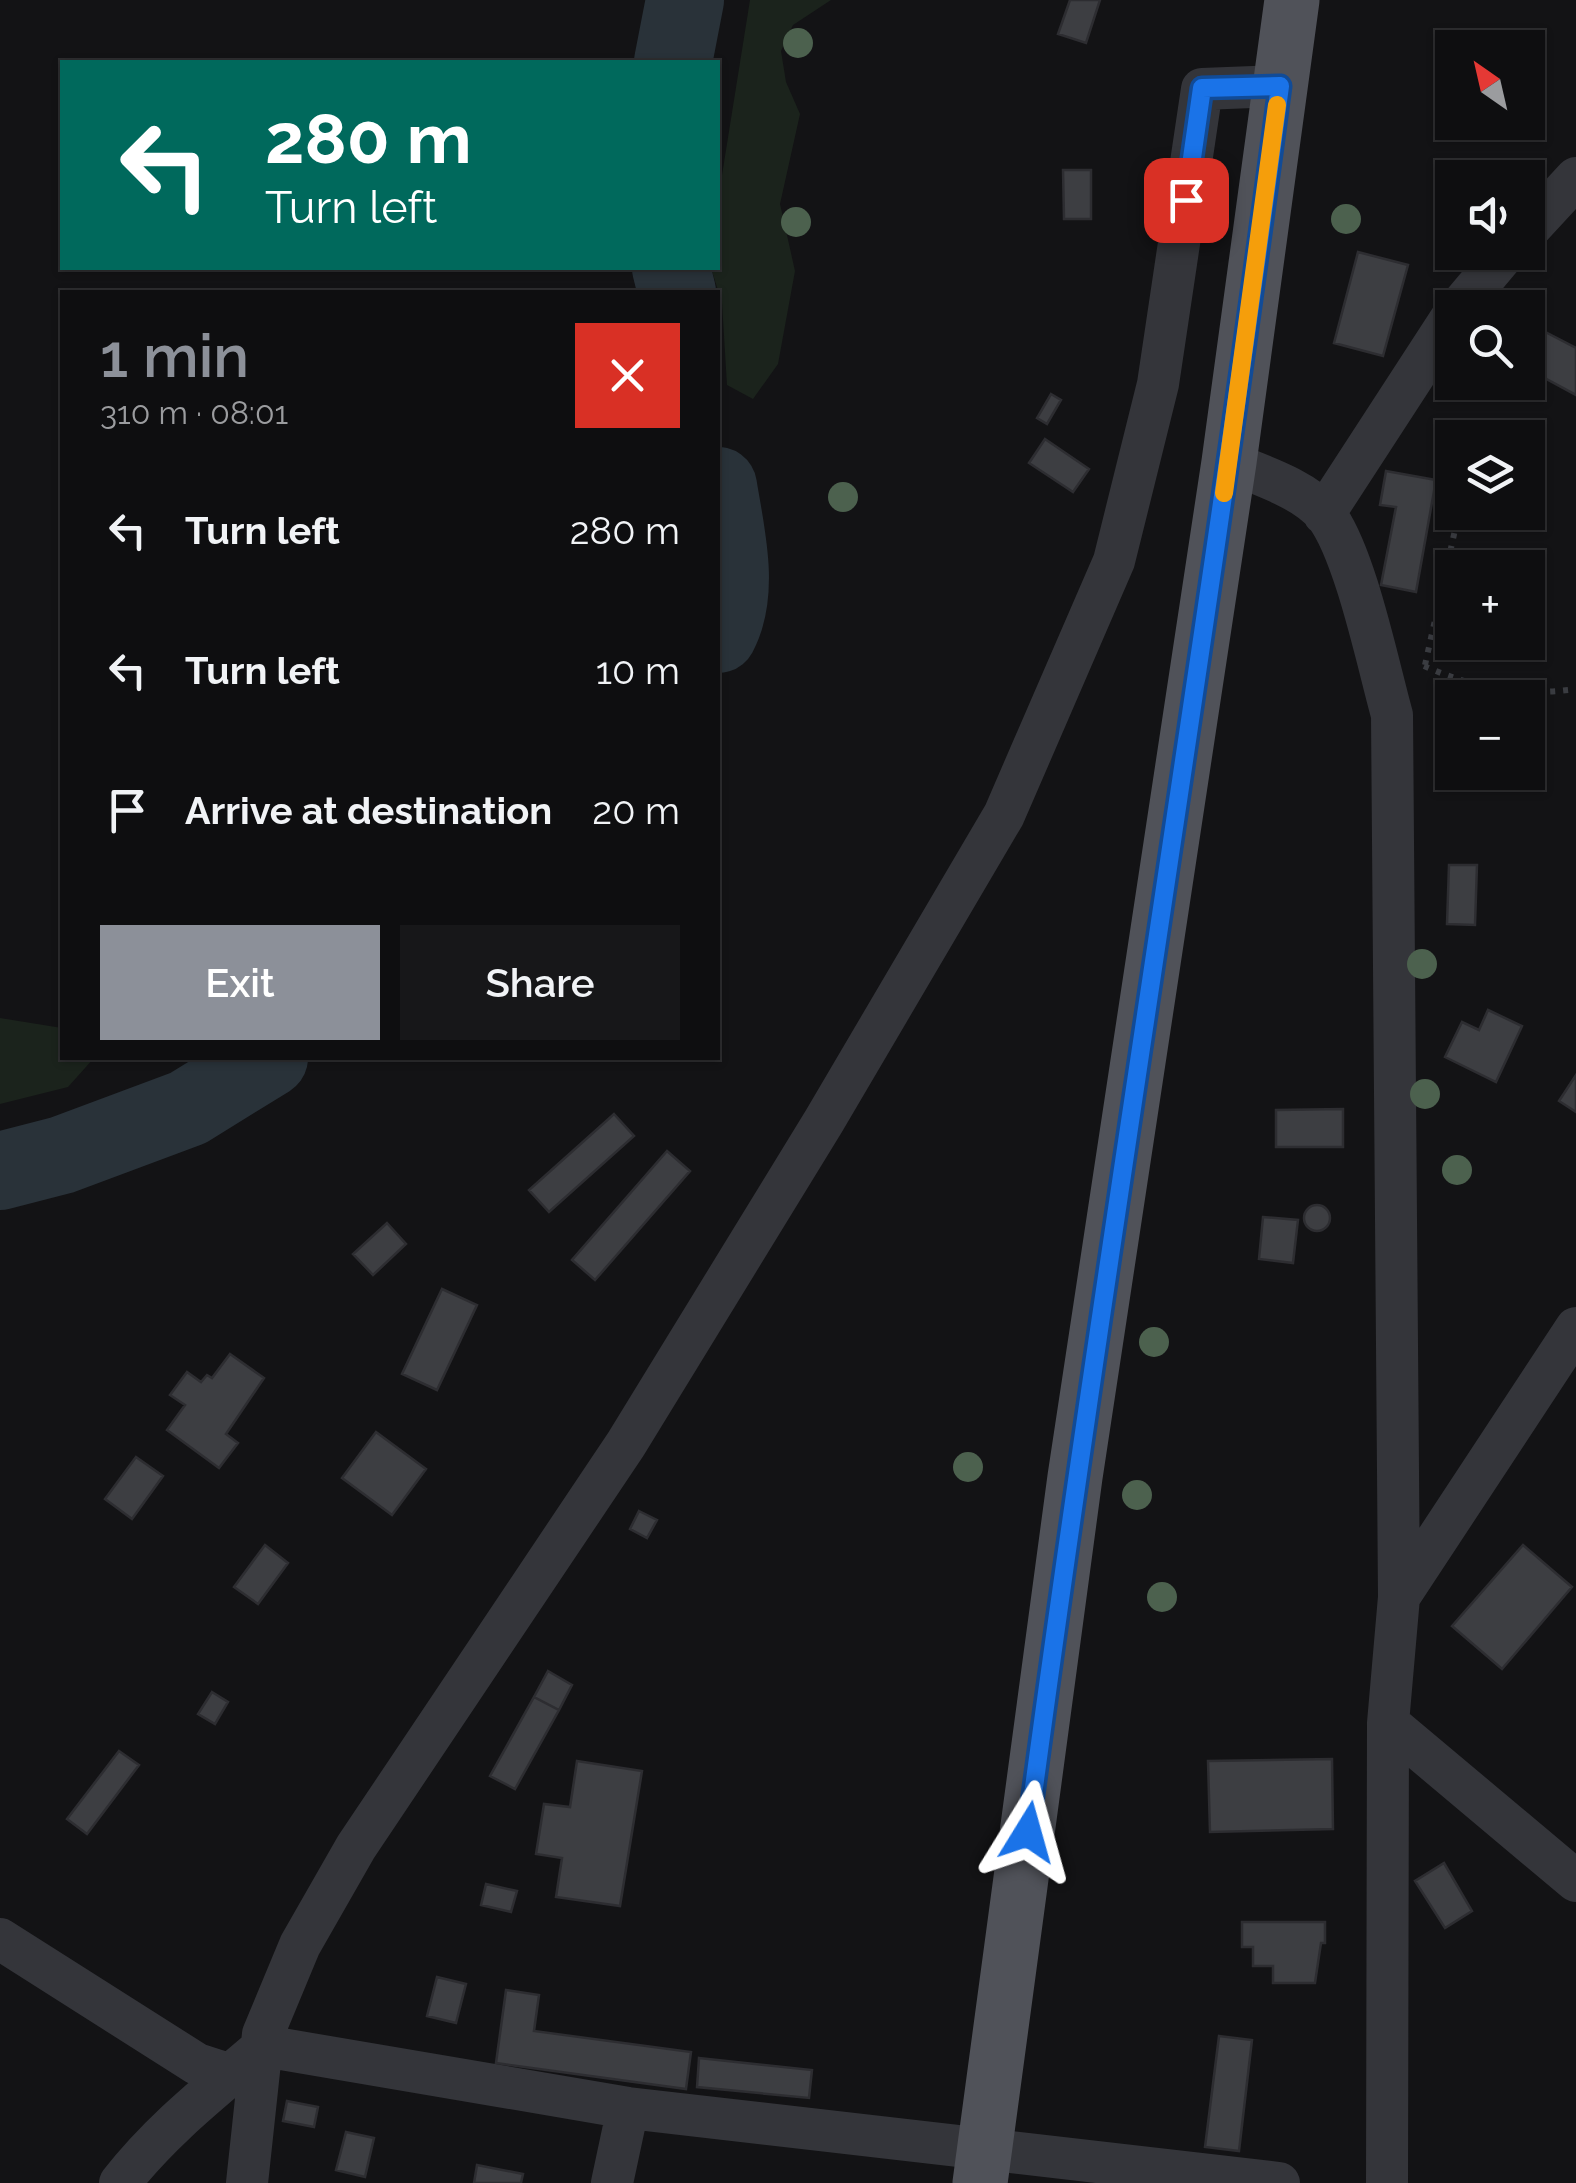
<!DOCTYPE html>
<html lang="en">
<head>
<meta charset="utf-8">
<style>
  :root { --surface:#0e0e10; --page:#171719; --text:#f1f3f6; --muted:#9b9c9f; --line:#2e2e30; --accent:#8c9099 }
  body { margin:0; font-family:Raleway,sans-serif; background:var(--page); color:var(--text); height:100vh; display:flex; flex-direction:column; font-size:38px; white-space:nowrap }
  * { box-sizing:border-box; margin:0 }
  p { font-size:32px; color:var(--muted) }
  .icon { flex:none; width:55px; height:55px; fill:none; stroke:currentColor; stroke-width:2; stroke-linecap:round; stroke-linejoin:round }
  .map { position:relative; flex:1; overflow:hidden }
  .panel { position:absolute; left:60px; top:290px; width:660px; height:770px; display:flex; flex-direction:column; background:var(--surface); border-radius:0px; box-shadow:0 2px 8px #0004,0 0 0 2px var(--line) }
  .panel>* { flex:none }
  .hud { position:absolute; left:60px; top:60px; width:660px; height:210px; border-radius:0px; box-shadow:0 2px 8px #0004,0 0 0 2px var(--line); background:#00695c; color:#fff; overflow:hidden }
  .needle { width:65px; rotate:326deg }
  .fabs { position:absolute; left:1435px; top:30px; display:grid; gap:20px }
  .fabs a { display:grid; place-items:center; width:110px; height:110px; border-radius:0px; background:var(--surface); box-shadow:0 2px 8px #0004,0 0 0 2px var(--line); font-size:50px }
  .pin { position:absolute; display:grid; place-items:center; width:85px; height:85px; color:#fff; margin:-42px; border-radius:20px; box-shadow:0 5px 15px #0006 }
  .me { position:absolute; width:110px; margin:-55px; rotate:8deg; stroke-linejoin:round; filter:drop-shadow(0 0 8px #0008) }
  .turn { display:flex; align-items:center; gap:35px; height:210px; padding:0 40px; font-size:45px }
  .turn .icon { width:130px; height:130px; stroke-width:2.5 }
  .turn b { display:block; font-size:70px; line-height:85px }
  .round { display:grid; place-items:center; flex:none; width:105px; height:105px; border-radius:0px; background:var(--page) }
  .overview { display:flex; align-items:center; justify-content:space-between; height:170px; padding:0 40px }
  h1 { font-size:60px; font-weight:600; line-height:75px; color:var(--accent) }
  .cta { display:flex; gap:20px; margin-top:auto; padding:20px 40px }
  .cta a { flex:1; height:115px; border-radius:0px; background:var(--accent); color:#fff; font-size:40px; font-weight:600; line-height:115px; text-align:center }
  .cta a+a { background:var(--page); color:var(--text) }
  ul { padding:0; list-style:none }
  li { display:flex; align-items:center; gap:30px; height:140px; padding:0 40px }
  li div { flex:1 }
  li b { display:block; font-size:38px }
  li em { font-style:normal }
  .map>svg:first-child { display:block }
  .green { fill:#1b231c }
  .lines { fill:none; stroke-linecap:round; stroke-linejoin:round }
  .river { stroke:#293239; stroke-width:78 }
  .building { fill:#3d3e42; stroke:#2d2d31; stroke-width:2.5 }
  .path { stroke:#3a3c41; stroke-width:6; stroke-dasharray:5 8; stroke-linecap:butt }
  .minor { stroke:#34353a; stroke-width:42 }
  .major { stroke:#505259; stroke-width:55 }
  .tree { fill:#4c614e }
  .route-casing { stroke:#114b97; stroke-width:25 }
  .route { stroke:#1a73e8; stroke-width:18 }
  .slow { stroke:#f59e0b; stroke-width:18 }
</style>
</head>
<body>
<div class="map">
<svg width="1576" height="2183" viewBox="0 0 1576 2183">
  <rect width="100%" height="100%" fill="#131315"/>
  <path class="green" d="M750 0H831L793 25 781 51 786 82 800 114 780 204 795 271 778 364 753 399 727 385 722 303 711 268H718V200Z
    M0 1018 62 1028V1058H94L68 1087 0 1104Z"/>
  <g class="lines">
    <path class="river" d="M673 62 685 0
      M671 268 677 292
      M718 486C725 531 741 591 718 634
      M0 1171 62 1155 188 1108 269 1058"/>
  </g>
  <path class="building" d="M1070 0H1100L1086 43 1058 34Z
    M1063 170H1091V219H1064Z
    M1358 252 1408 265 1383 356 1334 343Z
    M1528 323 1576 348V395L1528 369Z
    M1051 394 1061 400 1047 424 1037 418Z
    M1045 439 1089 469 1073 492 1029 463Z
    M1386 471 1436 480 1416 592 1381 585 1396 507 1380 505Z
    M1449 865H1477L1475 925 1447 924Z
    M1488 1010 1522 1026 1496 1082 1445 1057 1462 1022 1479 1030Z
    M1576 1075V1112L1559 1101Z
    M1343 1109V1147H1276V1110Z
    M614 1114 634 1136 549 1212 529 1190Z
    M667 1151 690 1171 595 1280 572 1260Z
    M1304 1218a13 13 0 1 1 26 0a13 13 0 1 1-26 0Z
    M1263 1217 1298 1220 1293 1263 1259 1259Z
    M387 1223 406 1244 373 1275 353 1254Z
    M442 1289 477 1305 437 1390 402 1374Z
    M230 1354 264 1378 226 1434 238 1443 219 1468 167 1430 185 1405 170 1395 187 1372 201 1382 207 1375 212 1378Z
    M376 1432 426 1469 392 1515 342 1478Z
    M136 1457 163 1476 132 1519 105 1499Z
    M639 1511 657 1520 647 1538 630 1529Z
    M265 1545 288 1563 258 1604 234 1587Z
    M1523 1545 1572 1587 1502 1669 1452 1626Z
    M548 1671 572 1685 559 1710 534 1697Z
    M212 1692 228 1702 215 1724 198 1714Z
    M534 1697 559 1710 515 1789 490 1776Z
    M119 1751 139 1765 87 1834 67 1819Z
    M1332 1759 1333 1829 1210 1832 1208 1761Z
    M577 1761 642 1771 620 1906 556 1897 562 1858 536 1854 544 1804 570 1807Z
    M1444 1863 1472 1911 1445 1928 1415 1881Z
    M486 1884 517 1891 511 1912 481 1905Z
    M1242 1922H1325V1943H1321L1315 1983H1273V1966H1253V1947H1242Z
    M437 1977 466 1984 456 2023 427 2016Z
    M506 1990 539 1995 534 2031 691 2052 686 2089 496 2063Z
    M1219 2036 1252 2040 1239 2151 1205 2147Z
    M699 2058 812 2070 809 2098 697 2087Z
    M287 2101 318 2107 314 2127 283 2121Z
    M346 2132 374 2138 365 2177 336 2170Z
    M477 2165 523 2174 521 2183H474Z"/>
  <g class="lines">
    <path class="path" d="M1475 438 1479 423
      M1425 665 1459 512
      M1424 666C1474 688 1521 697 1576 689"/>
    <path class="minor" d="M1528 230 1576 178
      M1459 308 1506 252
      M1229 462C1259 475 1303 488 1325 514 1355 552 1378 665 1392 715L1399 1597 1388 1723 1576 1881
      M1324 514 1452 317
      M1399 1597 1576 1328
      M0 1939 197 2064 231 2075
      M120 2183C162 2129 213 2090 264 2046L628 2108 1279 2183
      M247 2183 263 2034 300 1945 356 1847 626 1444 824 1121 1004 815 1114 561 1158 384 1202 89 1280 86
      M612 2183 628 2108
      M1387 2183 1388 1723"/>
    <path class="major" d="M980 2183 1075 1477 1229 462 1292 0"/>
  </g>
  <g class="tree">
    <circle cx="798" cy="43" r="15"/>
    <circle cx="1346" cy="219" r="15"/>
    <circle cx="796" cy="222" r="15"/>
    <circle cx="843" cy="497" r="15"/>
    <circle cx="1422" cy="964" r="15"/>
    <circle cx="1425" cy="1094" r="15"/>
    <circle cx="1457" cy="1170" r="15"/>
    <circle cx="1154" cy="1342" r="15"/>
    <circle cx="968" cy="1467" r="15"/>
    <circle cx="1137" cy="1495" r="15"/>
    <circle cx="1162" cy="1597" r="15"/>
  </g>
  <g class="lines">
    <defs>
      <path id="route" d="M1028 1832C1106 1249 1203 669 1280 86L1202 88 1186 200"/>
    </defs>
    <use href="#route" class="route-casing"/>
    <use href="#route" class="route"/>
    <path class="slow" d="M1224 493 1277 105"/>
  </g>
</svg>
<div class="fabs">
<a><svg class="needle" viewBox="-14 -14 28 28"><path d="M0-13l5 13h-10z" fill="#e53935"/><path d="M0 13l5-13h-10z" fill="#9b9c9f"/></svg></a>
<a><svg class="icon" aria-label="sound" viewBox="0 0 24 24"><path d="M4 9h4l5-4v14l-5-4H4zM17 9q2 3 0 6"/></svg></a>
<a><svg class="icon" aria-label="search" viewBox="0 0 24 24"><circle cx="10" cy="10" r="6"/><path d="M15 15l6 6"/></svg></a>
<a><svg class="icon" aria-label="layers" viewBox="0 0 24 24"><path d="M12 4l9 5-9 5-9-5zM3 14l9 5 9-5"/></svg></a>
<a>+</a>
<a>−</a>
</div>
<div class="pin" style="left:1186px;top:200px;background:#d93025"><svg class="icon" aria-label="arrive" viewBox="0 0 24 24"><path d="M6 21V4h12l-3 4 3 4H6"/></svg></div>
<svg class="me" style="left:1028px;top:1832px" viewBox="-20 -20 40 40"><path d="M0-17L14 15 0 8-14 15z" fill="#1a73e8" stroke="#fff" stroke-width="4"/></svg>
<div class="hud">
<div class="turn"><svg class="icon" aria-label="left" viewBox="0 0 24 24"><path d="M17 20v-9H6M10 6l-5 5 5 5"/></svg><div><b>280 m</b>Turn left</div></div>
</div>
<section class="panel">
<div class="overview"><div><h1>1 min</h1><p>310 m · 08:01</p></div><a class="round" style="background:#d93025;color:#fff"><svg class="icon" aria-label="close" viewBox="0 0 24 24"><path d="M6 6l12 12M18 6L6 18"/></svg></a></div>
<ul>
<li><svg class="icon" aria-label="left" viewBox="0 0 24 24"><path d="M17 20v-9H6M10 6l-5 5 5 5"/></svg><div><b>Turn left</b></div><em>280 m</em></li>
<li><svg class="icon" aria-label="left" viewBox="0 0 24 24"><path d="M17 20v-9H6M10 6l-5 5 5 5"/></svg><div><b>Turn left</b></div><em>10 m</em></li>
<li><svg class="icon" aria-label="arrive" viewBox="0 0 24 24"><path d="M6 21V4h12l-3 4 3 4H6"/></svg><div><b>Arrive at destination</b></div><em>20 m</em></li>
</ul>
<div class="cta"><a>Exit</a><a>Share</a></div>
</section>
</div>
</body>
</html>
